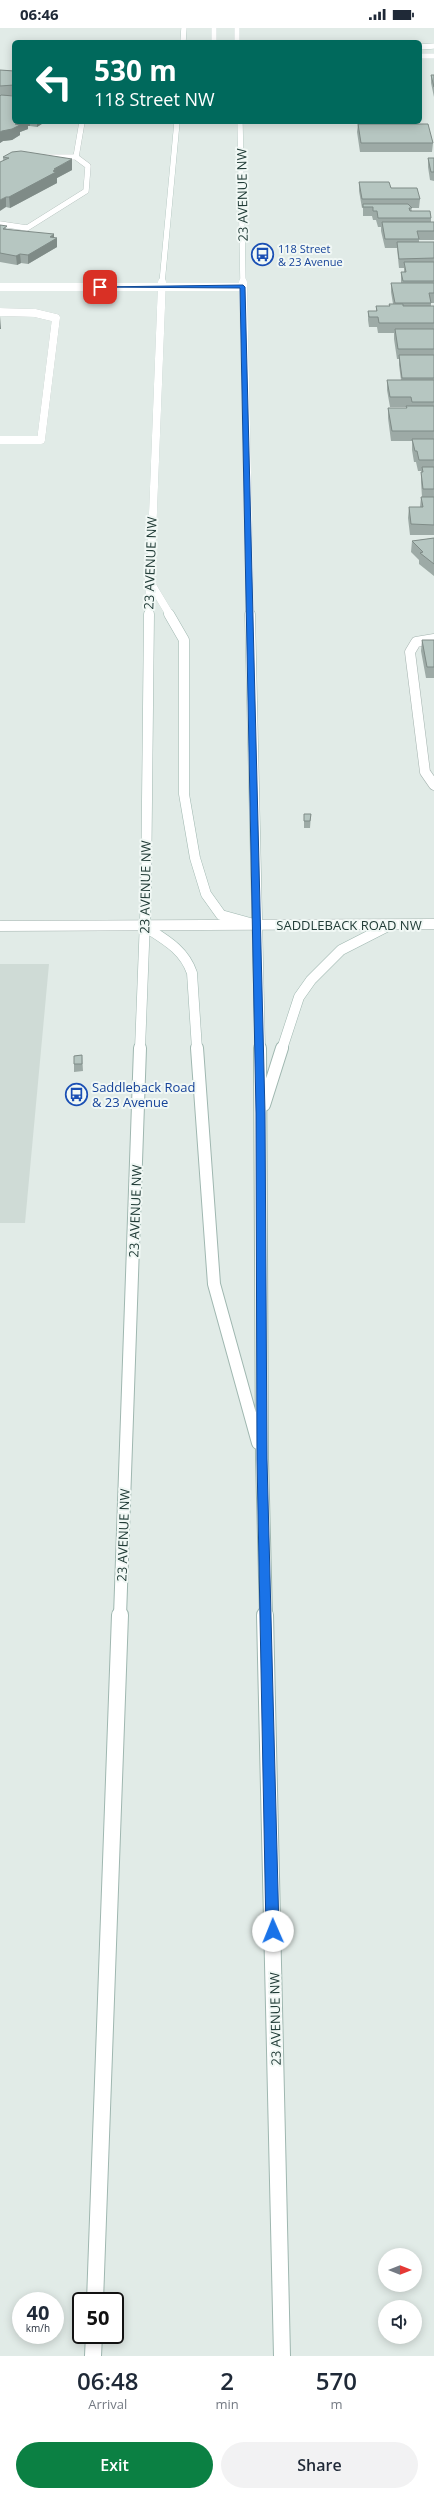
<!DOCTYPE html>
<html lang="en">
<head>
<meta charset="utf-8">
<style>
  :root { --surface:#fff; --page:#f2f2f3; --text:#1f2937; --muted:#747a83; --accent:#0b8043 }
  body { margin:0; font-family:"Open Sans",sans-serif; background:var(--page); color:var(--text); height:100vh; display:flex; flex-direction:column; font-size:15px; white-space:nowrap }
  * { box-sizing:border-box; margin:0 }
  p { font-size:13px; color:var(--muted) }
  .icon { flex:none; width:22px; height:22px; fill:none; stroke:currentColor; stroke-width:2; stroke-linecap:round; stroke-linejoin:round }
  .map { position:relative; height:2328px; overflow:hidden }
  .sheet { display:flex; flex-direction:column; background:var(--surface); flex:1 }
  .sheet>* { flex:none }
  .top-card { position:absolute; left:12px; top:12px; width:410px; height:84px; border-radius:6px; box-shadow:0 2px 10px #0003; background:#00695c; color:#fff; overflow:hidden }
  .needle { width:26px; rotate:90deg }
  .controls { position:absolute; left:378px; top:2220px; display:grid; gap:8px }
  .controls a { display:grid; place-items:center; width:44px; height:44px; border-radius:50%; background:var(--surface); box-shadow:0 2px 10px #0003; font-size:20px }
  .speed { position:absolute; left:12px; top:2264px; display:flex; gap:8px; font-size:20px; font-weight:700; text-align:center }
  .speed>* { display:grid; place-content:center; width:52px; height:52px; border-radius:50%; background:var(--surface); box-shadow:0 2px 10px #0003; line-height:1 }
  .speed small { font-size:10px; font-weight:400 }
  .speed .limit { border:2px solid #111; border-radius:6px; background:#fff; color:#111 }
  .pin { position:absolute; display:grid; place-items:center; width:34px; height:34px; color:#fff; margin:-17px; border-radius:8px; box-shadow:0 2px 6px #0006 }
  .me { position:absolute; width:44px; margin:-22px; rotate:359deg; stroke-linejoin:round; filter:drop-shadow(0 0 3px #0008) }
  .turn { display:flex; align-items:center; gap:14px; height:84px; padding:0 16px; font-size:18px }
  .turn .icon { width:52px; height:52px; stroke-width:2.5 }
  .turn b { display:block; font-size:28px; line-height:34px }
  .eta { display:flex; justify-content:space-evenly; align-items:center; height:68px; text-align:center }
  .eta b { font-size:24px; font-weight:600; line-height:28px }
  .button { display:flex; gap:8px; margin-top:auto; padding:8px 16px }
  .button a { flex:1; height:46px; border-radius:24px; background:var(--accent); color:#fff; font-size:16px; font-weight:600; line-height:46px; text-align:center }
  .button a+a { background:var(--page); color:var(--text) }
  .status { display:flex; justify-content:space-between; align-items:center; height:28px; padding:0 20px; background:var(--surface); direction:ltr }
  .status svg { height:11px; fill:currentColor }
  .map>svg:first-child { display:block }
  .built { fill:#cfdbd6 }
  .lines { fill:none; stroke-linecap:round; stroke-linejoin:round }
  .service-far2-casing { stroke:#a4b3af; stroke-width:6 }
  .service-far1-casing { stroke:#a4b3af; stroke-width:8 }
  .service-casing { stroke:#a4b3af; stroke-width:11 }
  .minor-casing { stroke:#a4b3af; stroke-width:8 }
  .tertiary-casing { stroke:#a4b3af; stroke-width:11 }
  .secondary-far4-casing { stroke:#9fb7b0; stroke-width:6 }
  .secondary-far3-casing { stroke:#9fb7b0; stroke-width:8 }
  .secondary-far2-casing { stroke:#9fb7b0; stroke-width:11 }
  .secondary-far1-casing { stroke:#9fb7b0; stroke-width:14 }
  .secondary-casing { stroke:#9fb7b0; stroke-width:18 }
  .service-far2 { stroke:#fff; stroke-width:5.5 }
  .service-far1 { stroke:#fff; stroke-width:8 }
  .service { stroke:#fff; stroke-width:10 }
  .minor { stroke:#fff; stroke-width:8 }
  .tertiary { stroke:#fff; stroke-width:10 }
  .secondary-far4 { stroke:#fff; stroke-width:5.5 }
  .secondary-far3 { stroke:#fff; stroke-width:8 }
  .secondary-far2 { stroke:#fff; stroke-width:10 }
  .secondary-far1 { stroke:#fff; stroke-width:12 }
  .secondary { stroke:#fff; stroke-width:16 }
  .wall { fill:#9daaa6 }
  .shaded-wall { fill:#7f8b87 }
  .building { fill:#b6c6c1; stroke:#7f8b87 }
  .route { fill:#1a73e8; stroke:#114b97 }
  .labels { text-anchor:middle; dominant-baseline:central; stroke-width:4; stroke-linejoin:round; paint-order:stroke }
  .far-transit-label { font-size:11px; fill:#164399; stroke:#f1f8f5; text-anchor:start }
  .street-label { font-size:13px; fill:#213c37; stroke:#f1f8f5 }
  .transit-label { font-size:13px; fill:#164399; stroke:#f1f8f5; text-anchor:start }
</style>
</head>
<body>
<div class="status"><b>06:46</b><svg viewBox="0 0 49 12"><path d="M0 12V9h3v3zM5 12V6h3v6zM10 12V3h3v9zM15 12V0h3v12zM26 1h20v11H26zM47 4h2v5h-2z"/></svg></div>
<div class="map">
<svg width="434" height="2328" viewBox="0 0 434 2328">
  <rect width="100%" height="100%" fill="#e1ebe7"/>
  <path class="built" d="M0 936H49L25 1195H0Z"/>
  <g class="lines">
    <defs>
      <path id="service-far2" d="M76 129 82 94
        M0 196 27 200 86 163 88 138 76 129H41"/>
      <path id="service-far1" d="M0 284 35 285 56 290 41 412H0"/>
      <path id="service" d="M434 611 416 614 410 624 425 744 434 757"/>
      <path id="minor" d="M0 259H243"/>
      <path id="tertiary" d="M0 898 434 896"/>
      <path id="secondary-far4" d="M214 0V14
        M237 0V14
        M183 14 184 0
        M420 19 434 18
        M420 28H434
        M240 94 243 255
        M162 255 177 94"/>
      <path id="secondary-far3" d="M243 254 250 587
        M149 552 170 587
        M149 587 162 254"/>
      <path id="secondary-far2" d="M169 586 184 612V766L195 830 206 866 221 887 257 897
        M250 586 260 1021
        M144 898C164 911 184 921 192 945L197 1021
        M140 1021 146 866 149 586
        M282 1021 299 969 311 952 341 922 390 897"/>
      <path id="secondary-far1" d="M197 1020 214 1256 258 1415
        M260 1020 262 1431 266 1588
        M264 1077 282 1020
        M120 1588 140 1020"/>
      <path id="secondary" d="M265 1587 282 2328
        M95 2273 120 1587
        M93 2328 94 2307"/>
    </defs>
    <use href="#service-far2" class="service-far2-casing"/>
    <use href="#service-far1" class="service-far1-casing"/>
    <use href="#service" class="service-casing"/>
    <use href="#minor" class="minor-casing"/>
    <use href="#tertiary" class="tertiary-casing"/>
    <use href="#secondary-far4" class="secondary-far4-casing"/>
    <use href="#secondary-far3" class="secondary-far3-casing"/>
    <use href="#secondary-far2" class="secondary-far2-casing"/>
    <use href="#secondary-far1" class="secondary-far1-casing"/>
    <use href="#secondary" class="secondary-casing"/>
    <use href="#service-far2" class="service-far2"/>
    <use href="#service-far1" class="service-far1"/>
    <use href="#service" class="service"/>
    <use href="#minor" class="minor"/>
    <use href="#tertiary" class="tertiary"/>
    <use href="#secondary-far4" class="secondary-far4"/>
    <use href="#secondary-far3" class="secondary-far3"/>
    <use href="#secondary-far2" class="secondary-far2"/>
    <use href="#secondary-far1" class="secondary-far1"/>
    <use href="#secondary" class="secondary"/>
  </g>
  <path class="wall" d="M0 42 14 43V67L8 68 14 94H45L37 99 30 98H28V101L20 104V107L12 112 3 113 0 115Z
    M431 47H434V69L431 55Z
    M358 96 433 115 432 124H360L357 104Z
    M3 129 72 142 57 150V155L10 180 6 179Z
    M428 130H434V153L430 152 428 139Z
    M359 154 391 160 420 171 419 180H411L412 183 431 190V194H434V212H419V214H434V275H431V278H434V507H410L408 490 409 479H420L421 469H422L421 454V444L422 443H418L416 434H414L412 422V413H391L388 390V380H406V379H390L387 362V352H401L399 337V331H397L394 311V305H378L377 299H369L368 292V283H376V278H389V276H393L391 264V255H401V244H404V240H399L397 220H385L381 203V199H378L376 192H373L372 188H363V180H362L359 163Z
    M0 197 7 201 54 209 57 219 28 236 21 235 17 237 0 234Z
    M434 510V548L419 536V532L411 524 412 513Z
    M422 612H434V650H426L421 623Z
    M304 786H311L310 800H304Z
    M82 1027 83 1043 74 1044V1028Z"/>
  <path class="shaded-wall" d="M20 94H30V98H28V101L20 104V107L12 112 3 113 0 115V104Z
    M37 94H45L37 99Z
    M72 131V142L57 150V155L10 180 9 169 54 141Z
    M6 169V179L0 183V172Z
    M54 206V211L57 210V219L28 236V227L50 209Z
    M20 226 21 235 17 237 16 228Z
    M0 288 1 301H0Z"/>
  <path class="building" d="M0 42 14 43V57L0 58Z
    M431 47H434V59Z
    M1 67 14 68V94H20L15 96 20 97 12 101 2 103 0 104V68Z
    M358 96H428L433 115H361Z
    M21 123 72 131 54 141 56 142 53 143 56 144 9 169H6L0 172V134L9 130 3 129 12 124Z
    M428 130H434V144H431Z
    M359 154H389L391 160H417L420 171H362Z
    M363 176H408L412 180H409L410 183H430L431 190H378L377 183H373V179H363Z
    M382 194H434V203H417L419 211H385Z
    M0 197 7 198 3 201 13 202 54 206 50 209 57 210 28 227 20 226 16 228 0 225Z
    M397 214H434V230L399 231Z
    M404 234H434V253H403L401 244H406Z
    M391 255H434V265H429L431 275H395Z
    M389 276H403V278H434V295H379L378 289H369L368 283H377L376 278H390Z
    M395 301H434V321H398Z
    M399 327H434V350H402Z
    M387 352H434V374H412L411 369H390Z
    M406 378H434V403H392L388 380H407Z
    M412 411H434V432H419L417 423H415Z
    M422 439H434V461H423L421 444H423Z
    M421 469H434V497L411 496 409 479H423Z
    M434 510V536L420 525 423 524 412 513Z
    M422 612H434V639H427Z
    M304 786H311L310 793H304Z
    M82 1027V1036H74V1028Z"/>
  <path class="route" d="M243 257 245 259 265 1085 267 1431 279 1903 273 1909 266 1903 257 1431 256 1085 240 260 98 259Z"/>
  <defs>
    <symbol id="bus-ring" viewBox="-11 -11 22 22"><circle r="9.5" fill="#f1f8f5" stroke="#1a4fb4" stroke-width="1.5"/><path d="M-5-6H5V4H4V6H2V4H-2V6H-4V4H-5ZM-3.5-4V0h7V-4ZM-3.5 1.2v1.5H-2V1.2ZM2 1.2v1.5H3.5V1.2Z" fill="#1a4fb4"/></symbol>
  </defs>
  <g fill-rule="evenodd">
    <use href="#bus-ring" x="250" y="214" width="25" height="25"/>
    <use href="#bus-ring" x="64" y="1054" width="25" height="25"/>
  </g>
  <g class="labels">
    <g class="far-transit-label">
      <text x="278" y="220">118 Street<tspan x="278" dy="13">&amp; 23 Avenue</tspan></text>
    </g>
    <g class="street-label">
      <text transform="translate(242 167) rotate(-91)">23 AVENUE NW</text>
      <text transform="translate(150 535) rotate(-88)">23 AVENUE NW</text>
      <text transform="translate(145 859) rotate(-89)">23 AVENUE NW</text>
      <text x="349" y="897">SADDLEBACK ROAD NW</text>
      <text transform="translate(135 1183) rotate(-88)">23 AVENUE NW</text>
      <text transform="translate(123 1507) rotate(-88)">23 AVENUE NW</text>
      <text transform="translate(275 1991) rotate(-91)">23 AVENUE NW</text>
    </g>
    <g class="transit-label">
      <text x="92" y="1059">Saddleback Road<tspan x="92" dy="15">&amp; 23 Avenue</tspan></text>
    </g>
  </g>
</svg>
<div class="controls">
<a><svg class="needle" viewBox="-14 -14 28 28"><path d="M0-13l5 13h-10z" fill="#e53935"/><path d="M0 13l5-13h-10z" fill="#747a83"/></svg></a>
<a><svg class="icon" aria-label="sound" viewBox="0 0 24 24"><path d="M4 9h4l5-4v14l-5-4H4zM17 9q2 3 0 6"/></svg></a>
</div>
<div class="speed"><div>40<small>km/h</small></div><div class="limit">50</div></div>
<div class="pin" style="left:100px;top:259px;background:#d93025"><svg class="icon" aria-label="arrive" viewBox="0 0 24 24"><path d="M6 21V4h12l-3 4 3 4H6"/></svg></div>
<svg class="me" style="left:273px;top:1903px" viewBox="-20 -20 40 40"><circle r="19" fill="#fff"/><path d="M0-13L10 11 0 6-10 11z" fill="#1a73e8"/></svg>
<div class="top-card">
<div class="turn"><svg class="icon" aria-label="left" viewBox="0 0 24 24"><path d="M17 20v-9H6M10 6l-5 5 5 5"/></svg><div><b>530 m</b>118 Street NW</div></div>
</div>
</div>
<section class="sheet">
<div class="eta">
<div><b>06:48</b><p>Arrival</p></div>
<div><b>2</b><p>min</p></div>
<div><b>570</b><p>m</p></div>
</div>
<div class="button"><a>Exit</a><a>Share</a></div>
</section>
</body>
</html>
